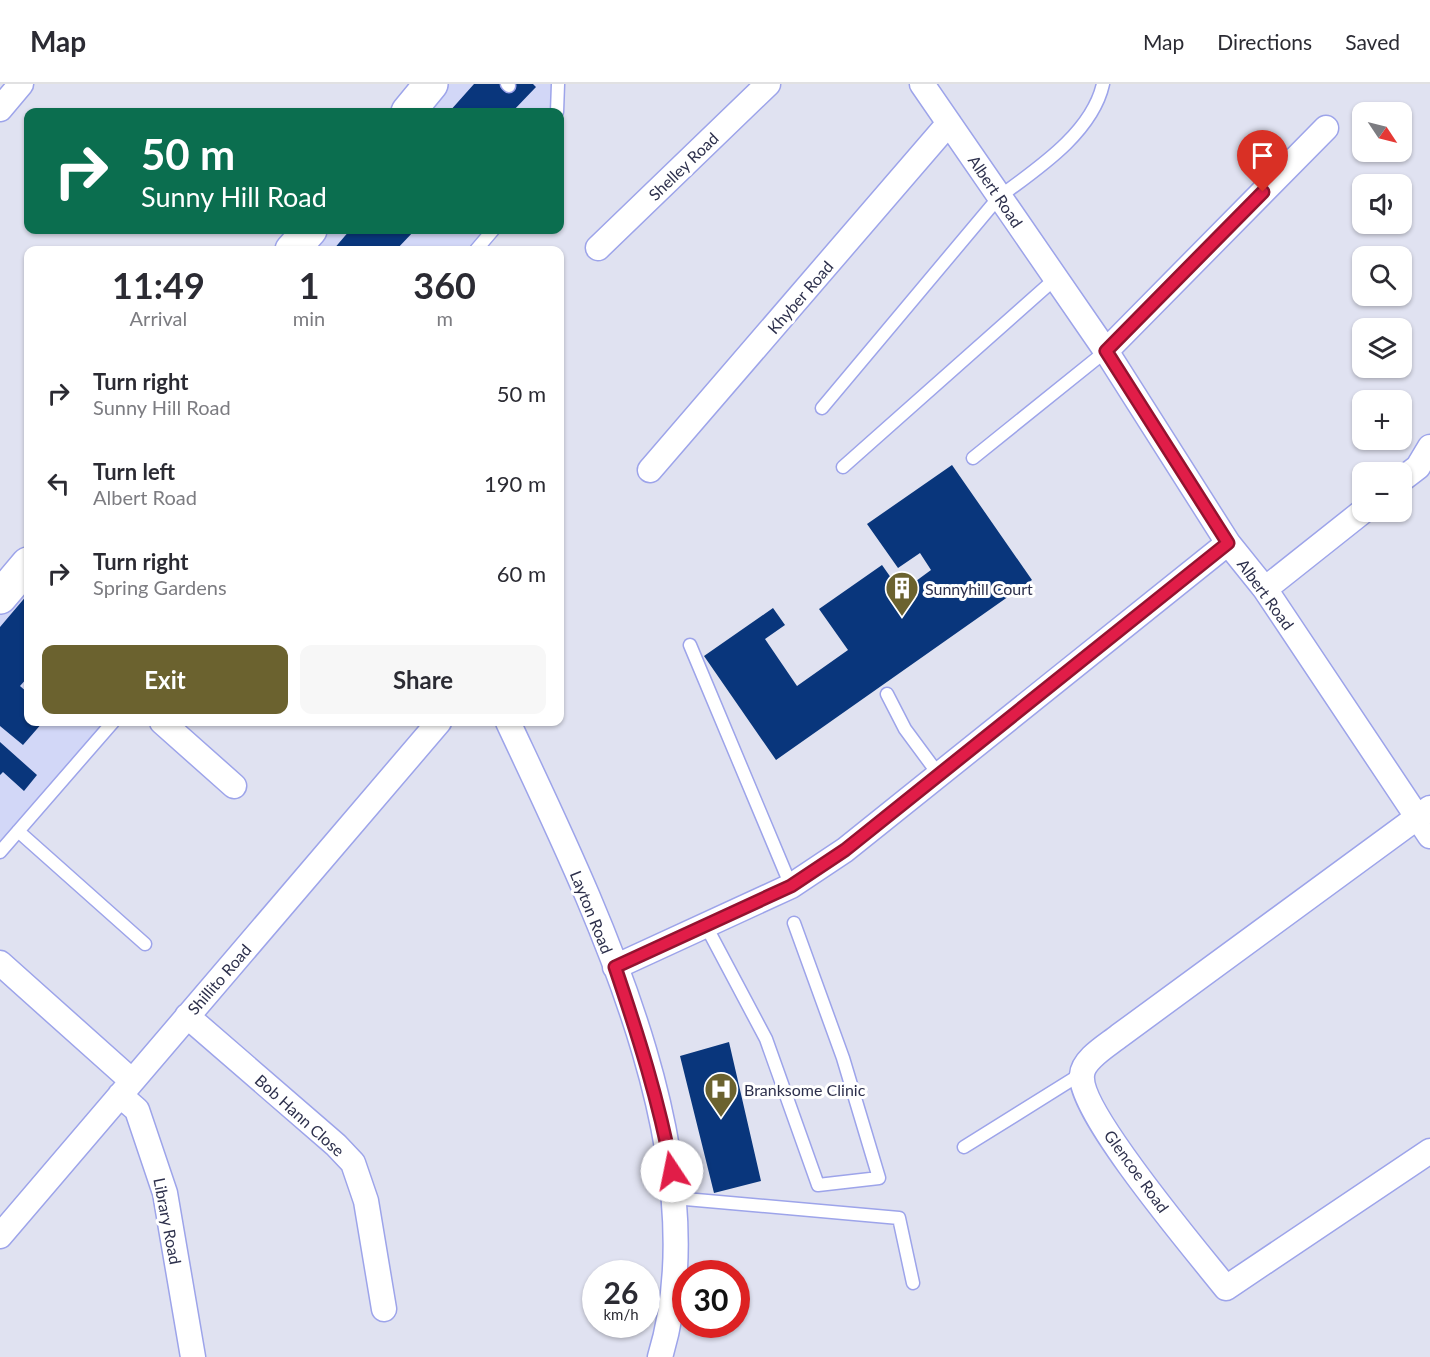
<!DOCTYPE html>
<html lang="en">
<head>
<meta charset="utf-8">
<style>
  :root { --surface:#fff; --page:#f7f7f7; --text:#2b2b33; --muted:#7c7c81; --line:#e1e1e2; --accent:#6b622f }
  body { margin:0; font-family:Lato,sans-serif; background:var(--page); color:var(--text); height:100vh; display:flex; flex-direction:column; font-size:22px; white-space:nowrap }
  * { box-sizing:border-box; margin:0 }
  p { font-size:20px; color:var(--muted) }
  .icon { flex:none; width:33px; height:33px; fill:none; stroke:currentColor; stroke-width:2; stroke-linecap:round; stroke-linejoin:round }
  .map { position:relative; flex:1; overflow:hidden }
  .details { position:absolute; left:24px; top:162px; width:540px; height:480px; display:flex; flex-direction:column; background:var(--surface); border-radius:12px; box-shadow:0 2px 4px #0004 }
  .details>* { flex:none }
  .hud { position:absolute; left:24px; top:24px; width:540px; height:126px; border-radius:12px; box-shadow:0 2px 4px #0004; background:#0b6e4f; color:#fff; overflow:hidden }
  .needle { width:39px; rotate:125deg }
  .fabs { position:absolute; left:1352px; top:18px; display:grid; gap:12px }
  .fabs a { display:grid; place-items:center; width:60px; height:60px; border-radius:12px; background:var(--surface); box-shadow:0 2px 4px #0004; font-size:30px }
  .speed { position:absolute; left:582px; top:1176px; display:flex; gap:12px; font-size:30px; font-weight:700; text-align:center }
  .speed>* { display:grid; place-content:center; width:78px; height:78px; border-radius:50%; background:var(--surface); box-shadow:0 2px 4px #0004; line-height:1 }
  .speed small { font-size:15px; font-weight:400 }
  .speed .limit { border:9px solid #d22; background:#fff; color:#111 }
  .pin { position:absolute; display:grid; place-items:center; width:51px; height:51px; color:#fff; margin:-62px -26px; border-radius:50% 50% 50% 0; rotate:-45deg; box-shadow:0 0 6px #0007 }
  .pin .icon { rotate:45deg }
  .me { position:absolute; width:66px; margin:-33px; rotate:349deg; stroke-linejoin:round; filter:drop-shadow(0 0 4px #0008) }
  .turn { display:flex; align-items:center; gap:21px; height:126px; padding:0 18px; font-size:27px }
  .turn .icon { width:78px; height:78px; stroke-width:2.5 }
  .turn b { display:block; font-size:42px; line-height:51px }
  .eta { display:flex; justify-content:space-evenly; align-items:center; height:102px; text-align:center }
  .eta b { font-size:36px; font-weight:700; line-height:42px }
  .button { display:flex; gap:12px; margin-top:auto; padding:12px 18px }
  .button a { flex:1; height:69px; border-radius:12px; background:var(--accent); color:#fff; font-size:24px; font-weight:700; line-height:69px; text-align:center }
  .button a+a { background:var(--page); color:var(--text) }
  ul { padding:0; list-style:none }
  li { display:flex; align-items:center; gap:18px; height:90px; padding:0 18px }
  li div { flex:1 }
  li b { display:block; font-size:22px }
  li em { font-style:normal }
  header { display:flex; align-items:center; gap:36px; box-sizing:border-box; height:84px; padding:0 30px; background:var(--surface); border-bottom:2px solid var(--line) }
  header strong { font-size:28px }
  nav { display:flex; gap:33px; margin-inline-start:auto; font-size:21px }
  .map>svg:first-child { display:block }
  .built { fill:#d2d7f7 }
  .building { fill:#09367c }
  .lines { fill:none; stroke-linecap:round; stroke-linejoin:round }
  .service-casing { stroke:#9da4ea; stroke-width:15 }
  .minor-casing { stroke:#9da4ea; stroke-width:27 }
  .secondary-casing { stroke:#9da4ea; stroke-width:36 }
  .service { stroke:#fff; stroke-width:12 }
  .minor { stroke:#fff; stroke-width:24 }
  .secondary { stroke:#fff; stroke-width:33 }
  .route-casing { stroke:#92132f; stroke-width:15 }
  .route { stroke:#e11d48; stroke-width:10 }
  .labels { text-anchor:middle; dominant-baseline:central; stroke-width:6; stroke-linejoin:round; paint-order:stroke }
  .street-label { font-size:16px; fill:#2d304c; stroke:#fff }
  .poi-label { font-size:16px; fill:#2d304c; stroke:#fff; text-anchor:start }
</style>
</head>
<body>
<header>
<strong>Map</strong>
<nav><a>Map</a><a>Directions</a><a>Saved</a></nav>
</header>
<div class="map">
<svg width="1430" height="1273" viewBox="0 0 1430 1273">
  <rect width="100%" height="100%" fill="#e0e2f1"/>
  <path class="built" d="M431 0H558L557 28H408Z
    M310 146H493L476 166H292Z
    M28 480V638H114L0 768V513Z"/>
  <path class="building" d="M474 0H533L536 3 512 28H449Z
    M350 146H415L396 166H333Z
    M952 381 1032 496 776 676 704 572 773 524 785 541 765 555 797 602 848 566 819 525 882 481 901 508 931 486 920 469 898 484 867 440Z
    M28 510V593L20 602 28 609V638H43L23 661 0 642V543Z
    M0 658 37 691 24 707 3 688 0 691Z
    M729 958 761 1097 714 1109 680 972Z"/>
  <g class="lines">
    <defs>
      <path id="service" d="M507 0 509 2
        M557 28 558 0
        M476 166 493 146
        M822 324 999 113C1037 85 1092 49 1103 0
        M973 374 1106 267
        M843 383 1056 194
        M690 561 791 802
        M887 610 905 645 939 691
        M18 747 145 860
        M0 768 113 638
        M706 842 766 955 818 1101 879 1094 843 974 794 839
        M964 1063 1081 990
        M674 1114 899 1134 913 1199"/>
      <path id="minor" d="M922 0 1106 267 1228 459 1265 505 1430 752
        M0 25 21 0
        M598 164 768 0
        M1106 267 1326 44
        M650 386 949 39
        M1401 396 1418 383 1430 363
        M1265 505 1362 428
        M162 638 234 702
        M508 638C592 818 721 1072 660 1273
        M1430 724 1119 952C1108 961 1083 975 1082 991 1078 1028 1199 1170 1226 1204L1430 1067
        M0 879 132 997
        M615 883 791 802 845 766 1228 459
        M187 932 336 1061 353 1079 366 1117 384 1225
        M120 1011 137 1026 165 1109 193 1273
        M0 1152 439 638"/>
      <path id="secondary" d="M408 28 431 0
        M292 166 310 146
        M0 513 28 480"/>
    </defs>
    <use href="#service" class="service-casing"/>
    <use href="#minor" class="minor-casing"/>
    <use href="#secondary" class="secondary-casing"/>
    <use href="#service" class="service"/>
    <use href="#minor" class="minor"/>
    <use href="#secondary" class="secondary"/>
  </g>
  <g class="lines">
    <defs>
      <path id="route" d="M672 1087C659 1017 638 951 615 883L791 802 845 766 1228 459 1106 267 1263 108"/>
    </defs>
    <use href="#route" class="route-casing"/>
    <use href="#route" class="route"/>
  </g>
  <defs>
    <symbol id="building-pin" viewBox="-11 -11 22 30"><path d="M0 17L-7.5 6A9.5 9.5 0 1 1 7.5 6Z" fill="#6b622f" stroke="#fff"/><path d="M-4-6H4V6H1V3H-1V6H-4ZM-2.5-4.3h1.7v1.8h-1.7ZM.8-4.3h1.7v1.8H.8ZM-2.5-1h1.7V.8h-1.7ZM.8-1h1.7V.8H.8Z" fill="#fff"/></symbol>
    <symbol id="hospital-pin" viewBox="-11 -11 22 30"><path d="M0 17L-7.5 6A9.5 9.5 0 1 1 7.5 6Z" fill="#6b622f" stroke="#fff"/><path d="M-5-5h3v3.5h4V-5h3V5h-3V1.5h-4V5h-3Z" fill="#fff"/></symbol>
  </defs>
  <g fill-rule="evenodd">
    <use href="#building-pin" x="883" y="485" width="38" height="52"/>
    <use href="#hospital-pin" x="702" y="986" width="38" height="52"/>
  </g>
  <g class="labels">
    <g class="street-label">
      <text transform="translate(683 82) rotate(-44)">Shelley Road</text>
      <text transform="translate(996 107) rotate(56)">Albert Road</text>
      <text transform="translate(800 213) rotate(-49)">Khyber Road</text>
      <text transform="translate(1266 510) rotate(54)">Albert Road</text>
      <text transform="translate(592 828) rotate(68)">Layton Road</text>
      <text transform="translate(219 895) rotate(-49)">Shillito Road</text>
      <text transform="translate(300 1031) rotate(42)">Bob Hann Close</text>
      <text transform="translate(1137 1087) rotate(54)">Glencoe Road</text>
      <text transform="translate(168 1137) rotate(79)">Library Road</text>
    </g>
    <g class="poi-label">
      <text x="925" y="504">Sunnyhill Court</text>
      <text x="744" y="1005">Branksome Clinic</text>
    </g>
  </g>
</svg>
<div class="fabs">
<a><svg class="needle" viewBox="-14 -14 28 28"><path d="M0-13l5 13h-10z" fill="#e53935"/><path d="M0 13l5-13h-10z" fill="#7c7c81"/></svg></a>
<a><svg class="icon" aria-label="sound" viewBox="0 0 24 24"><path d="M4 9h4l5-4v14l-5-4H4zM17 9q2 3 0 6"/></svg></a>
<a><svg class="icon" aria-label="search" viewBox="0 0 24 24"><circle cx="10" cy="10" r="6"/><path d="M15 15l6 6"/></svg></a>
<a><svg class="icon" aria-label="layers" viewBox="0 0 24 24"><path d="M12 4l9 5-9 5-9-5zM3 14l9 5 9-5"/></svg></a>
<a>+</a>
<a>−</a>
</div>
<div class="speed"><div>26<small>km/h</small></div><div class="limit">30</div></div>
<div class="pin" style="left:1263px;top:108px;background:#d93025"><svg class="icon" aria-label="arrive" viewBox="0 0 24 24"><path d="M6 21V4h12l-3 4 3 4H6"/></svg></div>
<svg class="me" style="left:672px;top:1087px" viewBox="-20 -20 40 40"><circle r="19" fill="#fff"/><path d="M0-13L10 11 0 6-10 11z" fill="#e11d48"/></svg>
<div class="hud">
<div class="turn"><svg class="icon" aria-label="right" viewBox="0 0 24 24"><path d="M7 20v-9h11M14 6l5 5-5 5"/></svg><div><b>50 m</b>Sunny Hill Road</div></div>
</div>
<section class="details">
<div class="eta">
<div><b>11:49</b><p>Arrival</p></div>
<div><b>1</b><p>min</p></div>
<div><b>360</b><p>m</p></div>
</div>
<ul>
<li><svg class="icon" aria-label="right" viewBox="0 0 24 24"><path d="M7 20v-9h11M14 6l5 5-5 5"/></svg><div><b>Turn right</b><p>Sunny Hill Road</p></div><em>50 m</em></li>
<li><svg class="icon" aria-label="left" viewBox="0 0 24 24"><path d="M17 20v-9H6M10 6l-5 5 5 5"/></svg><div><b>Turn left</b><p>Albert Road</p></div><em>190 m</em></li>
<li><svg class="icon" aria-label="right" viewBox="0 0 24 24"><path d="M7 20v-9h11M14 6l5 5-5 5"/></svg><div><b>Turn right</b><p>Spring Gardens</p></div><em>60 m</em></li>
</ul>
<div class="button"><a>Exit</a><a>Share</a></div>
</section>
</div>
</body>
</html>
